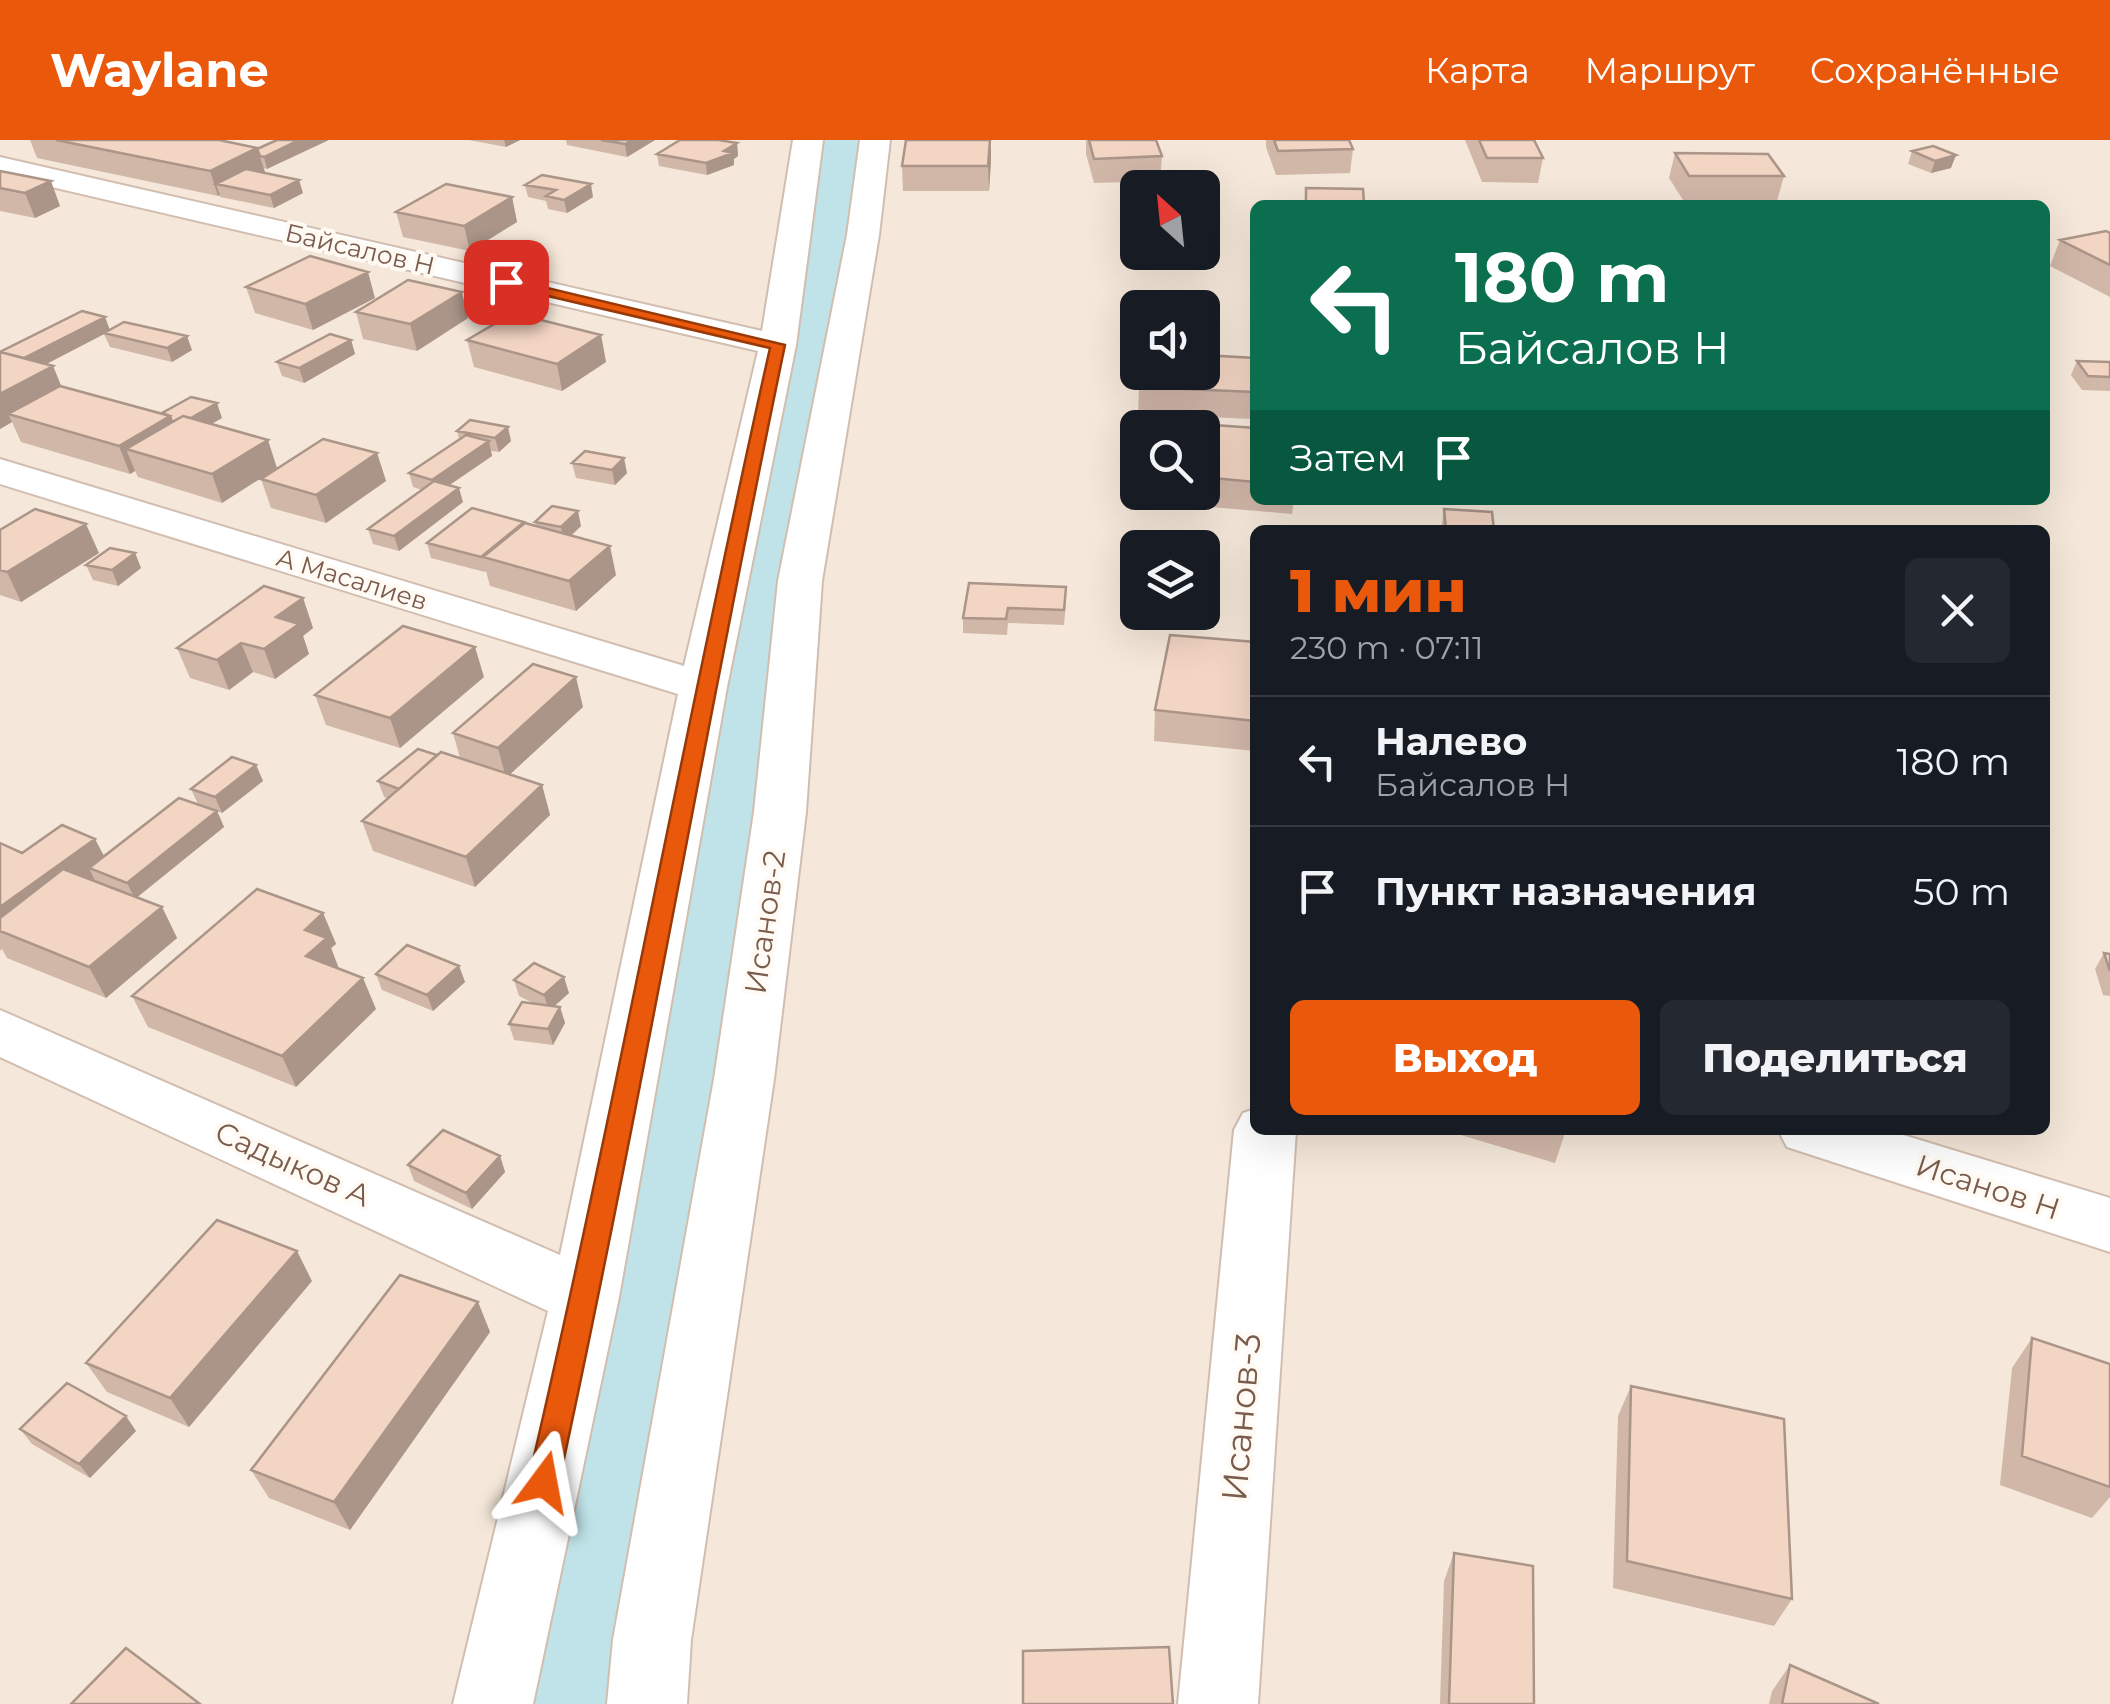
<!DOCTYPE html>
<html lang="ru">
<head>
<meta charset="utf-8">
<style>
  :root { --surface:#171b24; --page:#242831; --text:#f1f3f6; --muted:#9ea1a6; --line:#363941; --accent:#ea580c }
  body { margin:0; font-family:Montserrat,sans-serif; background:var(--page); color:var(--text); height:100vh; display:flex; flex-direction:column; font-size:38px; white-space:nowrap }
  * { box-sizing:border-box; margin:0 }
  p { font-size:32px; color:var(--muted) }
  .icon { flex:none; width:55px; height:55px; fill:none; stroke:currentColor; stroke-width:2; stroke-linecap:round; stroke-linejoin:round }
  .map { position:relative; flex:1; overflow:hidden }
  .drawer { position:absolute; left:1250px; top:385px; width:800px; height:610px; display:flex; flex-direction:column; background:var(--surface); border-radius:15px; box-shadow:0 10px 40px #0002 }
  .drawer>* { flex:none }
  .banner { position:absolute; left:1250px; top:60px; width:800px; height:305px; border-radius:15px; box-shadow:0 10px 40px #0002; background:#0b6e4f; color:#fff; overflow:hidden }
  .needle { width:65px; rotate:333deg }
  .tools { position:absolute; left:1120px; top:30px; display:grid; gap:20px }
  .tools a { display:grid; place-items:center; width:100px; height:100px; border-radius:15px; background:var(--surface); box-shadow:0 10px 40px #0002; font-size:50px }
  .pin { position:absolute; display:grid; place-items:center; width:85px; height:85px; color:#fff; margin:-42px; border-radius:20px; box-shadow:0 5px 15px #0006 }
  .me { position:absolute; width:110px; margin:-55px; rotate:13deg; stroke-linejoin:round; filter:drop-shadow(0 0 8px #0008) }
  .turn { display:flex; align-items:center; gap:35px; height:210px; padding:0 40px; font-size:45px }
  .turn .icon { width:130px; height:130px; stroke-width:2.5 }
  .turn b { display:block; font-size:70px; line-height:85px }
  .then { display:flex; align-items:center; height:95px; padding:0 40px; background:#0003; gap:20px; font-size:38px }
  .round { display:grid; place-items:center; flex:none; width:105px; height:105px; border-radius:15px; background:var(--page) }
  .overview { display:flex; align-items:center; justify-content:space-between; height:170px; padding:0 40px }
  h1 { font-size:60px; font-weight:800; line-height:75px; color:var(--accent) }
  .primary-button { display:flex; gap:20px; margin-top:auto; padding:20px 40px }
  .primary-button a { flex:1; height:115px; border-radius:15px; background:var(--accent); color:#fff; font-size:40px; font-weight:800; line-height:115px; text-align:center }
  .primary-button a+a { background:var(--page); color:var(--text) }
  ul { padding:0; list-style:none }
  li { display:flex; align-items:center; gap:30px; height:130px; padding:0 40px; border-top:2px solid var(--line) }
  li div { flex:1 }
  li b { display:block; font-size:38px }
  li em { font-style:normal }
  header { display:flex; align-items:center; gap:60px; box-sizing:border-box; height:140px; padding:0 50px; background:var(--accent); color:#fff }
  header strong { font-size:48px }
  nav { display:flex; gap:55px; margin-inline-start:auto; font-size:35px }
  .map>svg:first-child { display:block }
  .residential { fill:#f5e8da; fill-rule:evenodd }
  .lines { fill:none; stroke-linecap:round; stroke-linejoin:round }
  .canal { fill:#bfe3e8; fill-rule:evenodd }
  .minor-casing { stroke:#d1beb0; stroke-width:4 }
  .minor { fill:#fff; fill-rule:evenodd }
  .wall { fill:#d1b7a8 }
  .shaded-wall { fill:#aa9588 }
  .building { fill:#f3d5c3; stroke:#aa9588; stroke-width:2.5 }
  .route { fill:#ea580c; stroke:#983908; stroke-width:2.5 }
  .labels { text-anchor:middle; dominant-baseline:central; stroke-width:8; stroke-linejoin:round; paint-order:stroke }
  .far-street-label { font-size:25px; fill:#7a5c4d; stroke:#fffaf3 }
  .street-label { font-size:30px; fill:#7a5c4d; stroke:#fffaf3 }
  .near-street-label { font-size:35px; fill:#7a5c4d; stroke:#fffaf3 }
</style>
</head>
<body>
<header>
<strong>Waylane</strong>
<nav><a>Карта</a><a>Маршрут</a><a>Сохранённые</a></nav>
</header>
<div class="map">
<svg width="2110" height="1564" viewBox="0 0 2110 1564">
  <rect width="100%" height="100%" fill="#fdf6ec"/>
  <path class="residential" d="M0 0H2110V1564H0ZM1138 48H1202V112H1138ZM1255 65H2045V360H1255ZM1138 168H1202V232H1138ZM1138 288H1202V352H1138ZM1255 390H2045V990H1255ZM1138 408H1202V472H1138Z"/>
  <g class="lines">
    <path class="canal" d="M822 0H860L798 442 608 1564H506L742 442Z"/>
    <defs>
      <path id="minor" d="M793 0H823L796 205 727 547 619 1157 533 1564H453L548 1171 0 917V870L560 1115 678 554 0 344V319L684 526 758 211 0 35V17L762 191Z
        M860 0H890L879 95 822 441 806 672 774 939 691 1500 687 1564H607L613 1500 714 939 754 672 778 441 847 95Z
        M1255 969V990H1296L1258 1564H1178L1234 990 1243 973Z
        M1778 990H1887L2110 1058V1112L1787 1007Z"/>
    </defs>
    <use href="#minor" class="minor-casing"/>
    <use href="#minor" class="minor"/>
  </g>
  <path class="wall" d="M30 0H219L257 8 277 0 267 29 263 28 265 32 303 53 274 68 220 57V55L218 56 37 18Z
    M469 0H520L506 7Z
    M566 0H655L627 17 567 5Z
    M1086 0H1156L1162 16 1160 41 1094 43 1086 14Z
    M1266 0H1349L1353 9 1350 33 1276 35 1266 7Z
    M1465 0H1534L1543 18 1538 43 1482 42Z
    M737 3 738 16 734 19V25L707 35 659 26 657 14Z
    M1912 11 1951 28 1931 33 1908 24Z
    M1675 13 1784 36 1777 61 1683 60 1669 38Z
    M991 21 989 51H903L902 26Z
    M0 31 60 66 35 78 0 71Z
    M525 45 593 57 567 73 548 69 546 61 528 57Z
    M1306 48 1363 49 1364 65H1304Z
    M512 57 517 82 470 111 403 97 396 72Z
    M2110 93V157L2050 126 2060 100Z
    M246 147 375 158 313 190 255 173Z
    M356 172 468 178 417 211 363 199Z
    M105 177 110 190 192 210 172 222 110 207 104 194 46 224 53 226 61 246 162 273 222 278 211 284 222 363 138 337 135 331 130 334 21 302 12 282 0 289V212Z
    M601 195 606 222 562 251 474 227 467 200Z
    M351 200 355 214 304 243 282 236 277 222Z
    M2077 221 2110 222V251L2082 250 2071 235Z
    M1139 247 1254 252 1252 279 1138 274Z
    M1202 288H1255V360H1294L1292 374 1129 360 1130 331 1138 303V352H1202Z
    M457 291 511 301 499 312 491 311 492 316 450 345 463 362 399 411 373 404 368 389 422 350 413 347 409 333 459 299Z
    M377 313 386 341 326 383 271 368 261 339Z
    M572 323 627 333 615 345 576 338Z
    M1444 369 1494 390H1441Z
    M524 382 525 383 536 386 535 382 581 386 571 396 616 435 576 471 490 446 486 431 485 432 431 418 427 403Z
    M0 390 99 413 21 462 0 455Z
    M135 413 141 428 118 446 93 440 86 425Z
    M969 443 1066 462 1064 485 1008 483 1007 495 963 493V478Z
    M303 458 313 488 303 496 309 514 275 539 253 532 229 550 190 538 177 508Z
    M1255 502V611L1154 601 1155 570Z
    M484 537 400 608 326 585 315 555Z
    M583 567 510 634 542 645 550 675 475 747 373 711 362 681 388 659 384 657 378 641 437 615 460 618 453 593Z
    M256 625 263 641 222 673 217 671 224 687 137 757 162 767 177 798 106 858 7 818 2 809 0 811V703L22 713 104 717 198 664 191 649Z
    M323 773 336 804 331 808 339 829 376 869 296 947 148 887 132 856Z
    M2104 813 2110 814V856L2103 855 2095 829Z
    M459 826 465 842 433 871 382 850 376 834Z
    M514 840 569 853 554 866 560 867 565 883 553 905 514 900 509 884 535 864 519 856Z
    M1444 990H1566L1555 1023Z
    M500 1016 505 1032 472 1069 414 1041 408 1025Z
    M312 1141 189 1287 107 1252 86 1223Z
    M478 1162 490 1192 350 1390 269 1358 251 1330Z
    M2032 1198 2110 1224V1357L2092 1378 2000 1345 2012 1228Z
    M1631 1246 1792 1459 1774 1486 1613 1448 1618 1276Z
    M20 1289 136 1291 90 1338 32 1304Z
    M1454 1413 1534 1564H1440L1444 1441Z
    M1790 1525 1879 1564H1769L1772 1551Z"/>
  <path class="shaded-wall" d="M299 0H329L267 29 264 17Z
    M504 0H520L506 7Z
    M633 0H655L627 17 625 4Z
    M991 0V21L989 51 988 26Z
    M737 3 738 16 734 19V25L707 35 706 23Z
    M257 8 265 32 216 44 220 55 218 56 210 31Z
    M1956 15 1951 28 1931 33 1935 21Z
    M299 40 303 53 274 68 270 55Z
    M51 41 60 66 35 78 25 53Z
    M591 44 593 57 567 73 564 60Z
    M512 57 517 82 470 111 464 86Z
    M368 132 375 158 313 190 305 164Z
    M462 152 468 178 417 211 410 184Z
    M105 177 110 191 29 233 22 219Z
    M601 195 606 222 562 251 557 224Z
    M187 196 192 210 172 222 167 208Z
    M351 200 355 214 304 243 299 228Z
    M53 226 64 253 8 274 12 282 0 289V254Z
    M217 263 222 278 185 299 180 285Z
    M170 276 180 303 126 309 135 331 130 334 119 306Z
    M508 287 511 301 499 312 495 298Z
    M268 300 277 328 222 363 212 334Z
    M489 301 492 316 436 354 432 340Z
    M377 313 386 341 326 383 316 355Z
    M624 318 627 333 615 345 612 330Z
    M459 348 463 362 399 411 394 396Z
    M578 371 581 386 564 402 561 387Z
    M86 384 99 413 21 462 7 432Z
    M610 406 616 435 576 471 569 441Z
    M135 413 141 428 118 446 112 430Z
    M303 458 313 488 303 496 309 514 275 539 264 509 276 477Z
    M241 503 253 532 229 550 217 520Z
    M475 507 484 537 400 608 390 578Z
    M576 537 583 567 506 638 498 608Z
    M256 625 263 641 222 673 215 657Z
    M542 645 550 675 475 747 466 717Z
    M217 671 224 687 135 759 127 743Z
    M95 699 111 729 89 728 95 741 0 791V767Z
    M162 767 177 798 106 858 89 827Z
    M323 773 336 804 331 808 339 829 306 816 305 790Z
    M459 826 465 842 433 871 427 855Z
    M564 837 569 853 549 871 544 855Z
    M363 838 376 869 296 947 282 916Z
    M560 867 565 883 553 905 548 889Z
    M500 1016 505 1032 472 1069 466 1053Z
    M297 1111 312 1141 189 1287 170 1258Z
    M478 1162 490 1192 350 1390 334 1362Z
    M126 1276 136 1291 90 1338 79 1324Z"/>
  <path class="building" d="M56 0H219L257 8 210 31Z
    M277 0H299L264 17 260 16 257 9Z
    M601 0H633L625 4Z
    M680 0H718L737 3 724 11 733 13 706 23 657 14Z
    M906 0H990L988 26H902Z
    M1089 0H1156L1162 16 1094 19Z
    M1274 0H1349L1353 9 1278 11Z
    M1479 0H1534L1543 18H1487Z
    M1933 6 1956 15 1935 21 1912 11Z
    M1675 13 1768 14 1784 36H1689Z
    M246 29 299 40 270 55 216 44Z
    M0 31 51 41 25 53 0 48Z
    M542 35 591 44 564 60 546 56 556 50 525 45Z
    M446 44 512 57 464 86 396 72Z
    M1306 48 1363 49 1364 63 1338 62V65H1306Z
    M2106 91 2110 93V125L2060 100Z
    M310 116 368 132 305 164 246 147Z
    M408 140 462 152 410 184 356 172Z
    M82 171 105 177 24 218 0 212Z
    M513 173 601 195 557 224 467 200Z
    M124 182 187 196 167 208 104 193Z
    M330 194 351 200 299 228 277 222Z
    M0 212 53 226 0 254Z
    M1202 215 1255 218 1254 252 1139 247 1140 232H1202Z
    M2077 221 2110 222V237L2088 236Z
    M60 246 170 276 119 306 8 274Z
    M191 257 217 263 191 278 183 276 172 282 170 276 162 273Z
    M183 276 268 300 212 334 126 309Z
    M470 280 508 287 495 298 457 291Z
    M1144 280 1255 288V342L1202 337V288H1142Z
    M466 295 489 301 432 340 409 333Z
    M323 299 377 313 316 355 261 339Z
    M1138 303V332L1130 331Z
    M585 311 624 318 612 330 572 323Z
    M434 341 459 348 394 396 368 389Z
    M552 366 578 371 561 387 535 382Z
    M472 368 524 382 481 417 427 403Z
    M35 369 86 384 7 432 0 430V390Z
    M1444 369 1492 372 1494 390H1446Z
    M525 383 610 406 569 441 483 417Z
    M110 408 135 413 112 430 86 425Z
    M969 443 1066 447 1064 470 1008 468 1006 479 963 478Z
    M264 446 303 458 276 477 299 484 264 509 241 503 217 520 177 508Z
    M403 486 475 507 390 578 315 555Z
    M1170 495 1255 502V581L1155 570Z
    M533 524 576 537 498 608 453 593Z
    M418 609 437 615 399 649 378 641Z
    M441 612 542 645 466 717 362 681Z
    M232 617 256 625 215 657 191 649Z
    M179 658 217 671 127 743 89 728Z
    M62 685 95 699 0 767V703L22 713Z
    M63 729 162 767 89 827 0 791V778Z
    M257 749 323 773 305 790 327 798 306 816 363 838 282 916 132 856Z
    M407 805 459 826 427 855 376 834Z
    M2104 813 2110 814V831Z
    M534 823 564 837 544 855 514 840Z
    M522 862 560 867 548 889 509 884Z
    M443 990 500 1016 466 1053 408 1025Z
    M217 1080 297 1111 170 1258 86 1223Z
    M400 1135 478 1162 334 1362 251 1330Z
    M2032 1198 2110 1224V1347L2022 1316Z
    M67 1243 126 1276 79 1324 20 1289Z
    M1631 1246 1784 1279 1792 1459 1627 1421Z
    M1454 1413 1533 1426 1534 1564H1449Z
    M1169 1507 1173 1564H1023V1511Z
    M126 1508 200 1564H71Z
    M1790 1525 1879 1564H1782Z"/>
  <path class="route" d="M506 138 785 205C706 583 641 964 559 1342L554 1352 544 1356 533 1352 528 1342C616 965 685 585 770 208L501 145Z"/>
  <g class="labels">
    <g class="far-street-label">
      <text transform="translate(360 109) rotate(13)">Байсалов Н</text>
      <text transform="translate(352 439) rotate(17)">А Масалиев</text>
    </g>
    <g class="street-label">
      <text transform="translate(765 782) rotate(-82)">Исанов-2</text>
      <text transform="translate(293 1024) rotate(24)">Садыков А</text>
      <text transform="translate(1988 1047) rotate(18)">Исанов Н</text>
    </g>
    <g class="near-street-label">
      <text transform="translate(1241 1277) rotate(-85)">Исанов-3</text>
    </g>
  </g>
</svg>
<div class="tools">
<a><svg class="needle" viewBox="-14 -14 28 28"><path d="M0-13l5 13h-10z" fill="#e53935"/><path d="M0 13l5-13h-10z" fill="#9ea1a6"/></svg></a>
<a><svg class="icon" aria-label="sound" viewBox="0 0 24 24"><path d="M4 9h4l5-4v14l-5-4H4zM17 9q2 3 0 6"/></svg></a>
<a><svg class="icon" aria-label="search" viewBox="0 0 24 24"><circle cx="10" cy="10" r="6"/><path d="M15 15l6 6"/></svg></a>
<a><svg class="icon" aria-label="layers" viewBox="0 0 24 24"><path d="M12 4l9 5-9 5-9-5zM3 14l9 5 9-5"/></svg></a>
</div>
<div class="pin" style="left:506px;top:142px;background:#d93025"><svg class="icon" aria-label="arrive" viewBox="0 0 24 24"><path d="M6 21V4h12l-3 4 3 4H6"/></svg></div>
<svg class="me" style="left:544px;top:1342px" viewBox="-20 -20 40 40"><path d="M0-17L14 15 0 8-14 15z" fill="#ea580c" stroke="#fff" stroke-width="4"/></svg>
<div class="banner">
<div class="turn"><svg class="icon" aria-label="left" viewBox="0 0 24 24"><path d="M17 20v-9H6M10 6l-5 5 5 5"/></svg><div><b>180 m</b>Байсалов Н</div></div>
<div class="then">Затем<svg class="icon" aria-label="arrive" viewBox="0 0 24 24"><path d="M6 21V4h12l-3 4 3 4H6"/></svg></div>
</div>
<section class="drawer">
<div class="overview"><div><h1>1 мин</h1><p>230 m · 07:11</p></div><a class="round"><svg class="icon" aria-label="close" viewBox="0 0 24 24"><path d="M6 6l12 12M18 6L6 18"/></svg></a></div>
<ul>
<li><svg class="icon" aria-label="left" viewBox="0 0 24 24"><path d="M17 20v-9H6M10 6l-5 5 5 5"/></svg><div><b>Налево</b><p>Байсалов Н</p></div><em>180 m</em></li>
<li><svg class="icon" aria-label="arrive" viewBox="0 0 24 24"><path d="M6 21V4h12l-3 4 3 4H6"/></svg><div><b>Пункт назначения</b></div><em>50 m</em></li>
</ul>
<div class="primary-button"><a>Выход</a><a>Поделиться</a></div>
</section>
</div>
</body>
</html>
